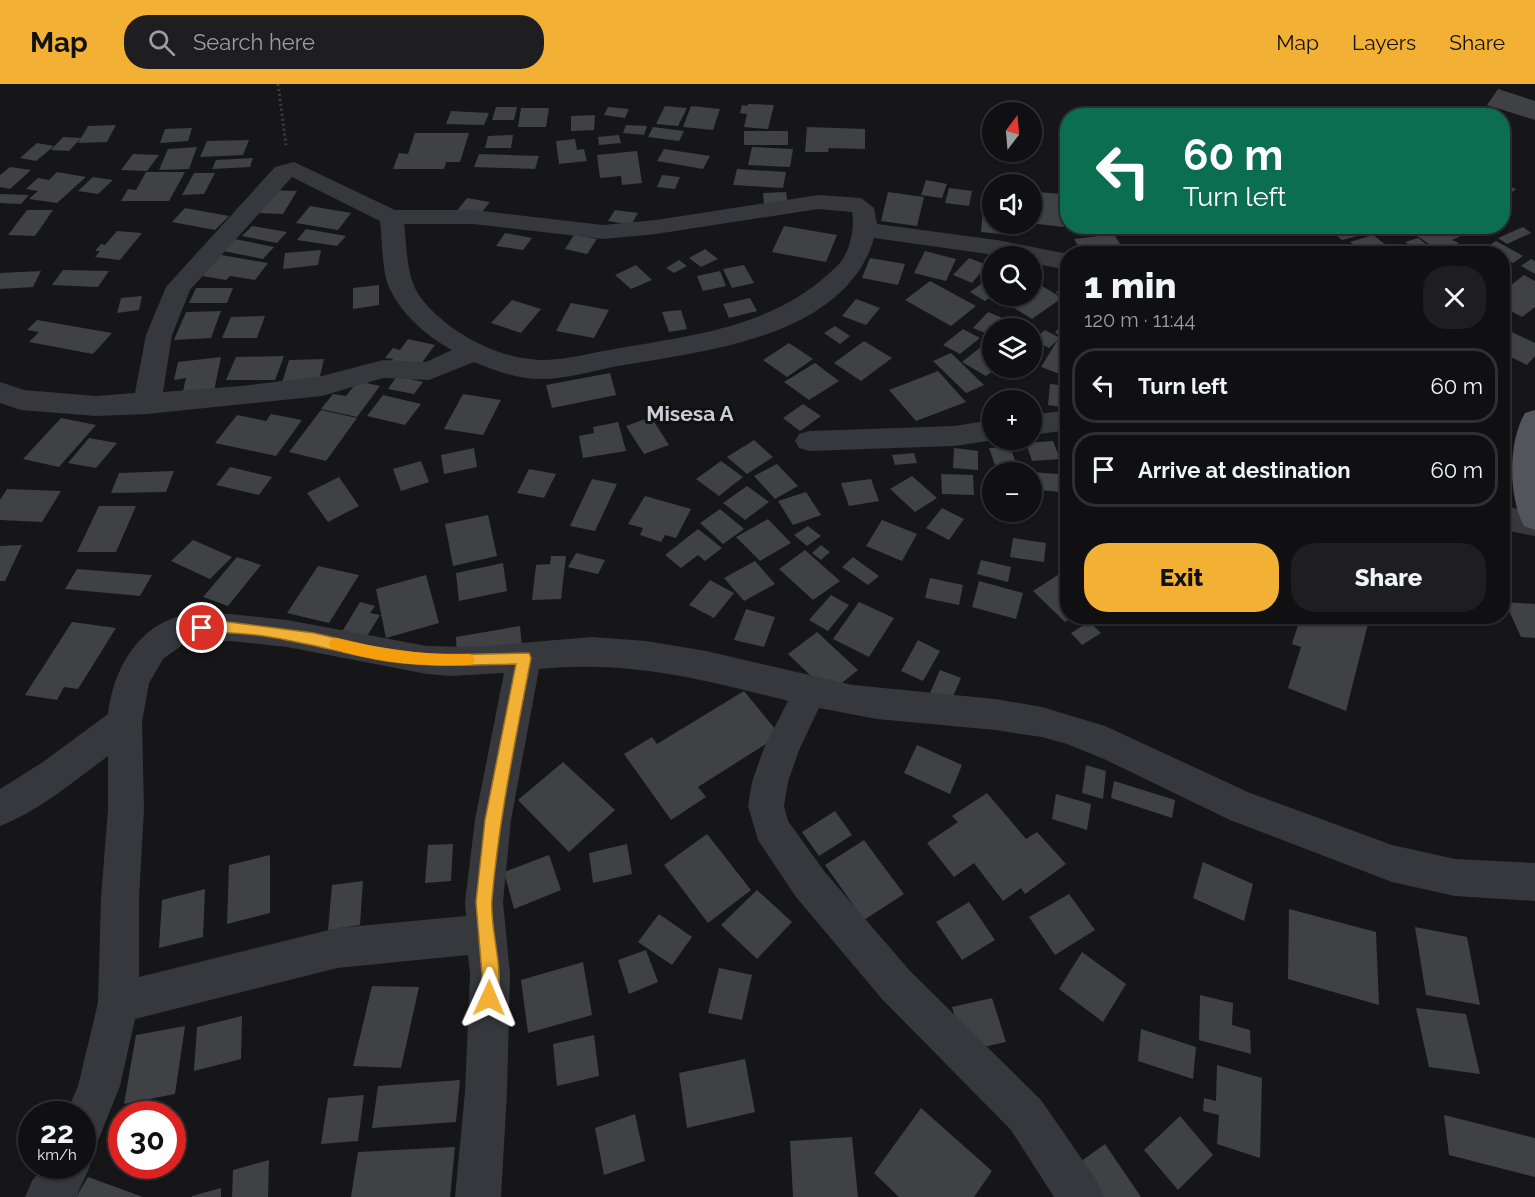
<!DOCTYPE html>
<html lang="en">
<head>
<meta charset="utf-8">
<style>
  :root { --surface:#101012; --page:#1e1e20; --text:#f1f3f6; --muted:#9c9d9f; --line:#303032; --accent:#f2b134 }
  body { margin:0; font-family:Raleway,sans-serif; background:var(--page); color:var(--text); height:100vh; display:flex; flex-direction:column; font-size:22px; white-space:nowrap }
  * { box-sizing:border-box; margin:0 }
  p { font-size:20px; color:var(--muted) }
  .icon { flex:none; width:33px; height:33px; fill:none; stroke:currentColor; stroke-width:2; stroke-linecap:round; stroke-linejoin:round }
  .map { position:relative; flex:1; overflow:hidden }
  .panel { position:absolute; left:1060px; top:162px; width:450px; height:378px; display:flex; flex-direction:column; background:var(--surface); border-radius:24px; box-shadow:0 2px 4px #0004,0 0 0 2px var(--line) }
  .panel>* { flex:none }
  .top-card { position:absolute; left:1060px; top:24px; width:450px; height:126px; border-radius:24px; box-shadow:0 2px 4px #0004,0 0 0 2px var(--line); background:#0b6e4f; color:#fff; overflow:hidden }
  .needle { width:39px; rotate:16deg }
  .fabs { position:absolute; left:982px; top:18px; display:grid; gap:12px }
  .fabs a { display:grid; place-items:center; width:60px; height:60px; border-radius:50%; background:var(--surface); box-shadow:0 2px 4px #0004,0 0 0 2px var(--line); font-size:30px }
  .speed { position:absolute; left:18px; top:1017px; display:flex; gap:12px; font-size:30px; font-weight:700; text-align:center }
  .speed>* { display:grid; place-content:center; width:78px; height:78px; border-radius:50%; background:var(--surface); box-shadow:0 2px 4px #0004,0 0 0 2px var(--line); line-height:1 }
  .speed small { font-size:15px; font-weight:400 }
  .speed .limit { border:9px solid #d22; background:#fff; color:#111 }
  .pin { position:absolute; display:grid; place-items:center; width:51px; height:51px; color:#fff; margin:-26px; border:3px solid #fff; border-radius:50%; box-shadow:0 2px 6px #0007 }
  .me { position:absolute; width:66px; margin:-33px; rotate:1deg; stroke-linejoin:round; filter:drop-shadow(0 0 4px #0008) }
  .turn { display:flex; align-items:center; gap:21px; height:126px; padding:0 24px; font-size:27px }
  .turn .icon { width:78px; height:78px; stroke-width:2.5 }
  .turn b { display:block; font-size:42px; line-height:51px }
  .round { display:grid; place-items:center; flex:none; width:63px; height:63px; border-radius:24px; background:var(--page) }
  .overview { display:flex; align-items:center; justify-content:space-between; height:102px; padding:0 24px }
  h1 { font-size:36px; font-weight:800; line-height:45px }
  .button { display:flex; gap:12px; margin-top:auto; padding:12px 24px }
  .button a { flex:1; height:69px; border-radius:24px; background:var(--accent); color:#111; font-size:24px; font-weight:800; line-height:69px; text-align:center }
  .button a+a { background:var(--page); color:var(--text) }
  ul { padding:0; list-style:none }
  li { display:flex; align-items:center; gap:18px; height:75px; margin:0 12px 9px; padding:0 12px; border:3px solid var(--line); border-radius:24px }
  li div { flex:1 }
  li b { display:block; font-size:22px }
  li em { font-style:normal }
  header { display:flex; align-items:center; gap:36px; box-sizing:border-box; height:84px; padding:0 30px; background:var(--accent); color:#111 }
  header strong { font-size:28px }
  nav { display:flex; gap:33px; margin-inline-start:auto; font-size:21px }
  .search { width:420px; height:54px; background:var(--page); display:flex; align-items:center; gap:15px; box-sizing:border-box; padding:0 21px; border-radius:24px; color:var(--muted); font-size:22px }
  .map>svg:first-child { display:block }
  .building { fill:#404145 }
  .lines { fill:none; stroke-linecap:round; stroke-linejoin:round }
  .path { stroke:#3d3f44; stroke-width:3; stroke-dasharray:2 3; stroke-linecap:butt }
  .minor { fill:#37383d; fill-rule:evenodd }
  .major { fill:#53555c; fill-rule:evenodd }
  .route { fill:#f2b134; stroke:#9d7322; stroke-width:1.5 }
  .slow { fill:#f59e0b }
  .labels { text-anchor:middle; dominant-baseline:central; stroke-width:6; stroke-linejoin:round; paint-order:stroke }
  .quarter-label { font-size:21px; font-weight:bold; fill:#c9ccd4; stroke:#111113 }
</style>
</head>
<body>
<header>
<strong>Map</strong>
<div class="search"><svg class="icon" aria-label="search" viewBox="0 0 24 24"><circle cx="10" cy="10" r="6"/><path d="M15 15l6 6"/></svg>Search here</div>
<nav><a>Map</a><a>Layers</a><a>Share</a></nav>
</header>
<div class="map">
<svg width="1535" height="1113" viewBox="0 0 1535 1113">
  <rect width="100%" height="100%" fill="#161618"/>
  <path class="building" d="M1498 5 1535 17V36L1487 21Z
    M748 20 774 21 768 45 744 43 747 30 740 29 742 21 747 22Z
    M665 22 687 24 678 42 656 40Z
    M691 22 720 25 713 46 683 43Z
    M496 23H517L514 36H492Z
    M608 23 629 25 625 34 604 31Z
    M521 24H549L546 43H518Z
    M451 27 489 29 484 41 446 40Z
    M595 31 594 46 571 47V32Z
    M116 41 107 58 78 59 88 42Z
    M626 41 647 42 644 51 623 49Z
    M653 43 684 47 679 57 648 53Z
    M807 43 865 45V65L829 64 828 68H805Z
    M192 44 188 57 160 59 165 45Z
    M744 47H788V61H744Z
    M415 49H469L460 78H446L444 85H393L399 69 408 70Z
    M513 51 511 64H485L488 52Z
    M619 51 621 59 599 61 598 53Z
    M63 53 81 54 69 67 51 66Z
    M575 55 577 66 584 65 587 77 559 80 556 57Z
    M249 56 243 71 200 73 207 57Z
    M37 59 54 62 36 77 20 74Z
    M197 63 189 85 159 86 168 65Z
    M752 63 793 65 790 83 748 81Z
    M664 65 710 72 703 85 657 77Z
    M637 67 642 99 622 101 621 92 600 94 597 71Z
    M133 70 159 71 147 87 121 86Z
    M479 70 539 72 535 85 474 83Z
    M253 74 250 83 212 85 216 76Z
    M10 83 31 86 10 105 0 103V91Z
    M737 85 786 88 783 104 733 101Z
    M57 88 86 93 57 119 29 115 38 107 26 105 38 94 49 96Z
    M146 88H185L169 117H121L128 105 136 106Z
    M194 89H215L204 110 182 111Z
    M662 91 680 93 675 105 657 103Z
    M93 93 113 96 98 110 78 107Z
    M926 96 947 100 942 114 921 111Z
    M1503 100 1516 105 1503 115Z
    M949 104 972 107 969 122 945 119Z
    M270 106 297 107 283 130 256 129Z
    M786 108 788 121H764L763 109Z
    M888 108 924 113 917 142 881 137Z
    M1037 108 1063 110 1064 143 1037 140Z
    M0 110 29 111 21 120 0 119Z
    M467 114 490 118 479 132 456 128Z
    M310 122 351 129 338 146 296 139Z
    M185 124 229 132 215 146 172 138Z
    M27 126H53L35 152 8 151Z
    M615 126 638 129 631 141 608 137Z
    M983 126 993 127V140H1019L1018 152 981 148Z
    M252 142 287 148 277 159 242 152Z
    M784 142 837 151 826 178 772 168Z
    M1325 142H1361L1369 149 1342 156Z
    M1417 142H1456L1467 149 1452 156 1459 159 1441 168 1408 146Z
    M1523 143 1531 149 1507 160 1498 154Z
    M306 145 346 152 337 162 297 156Z
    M117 147 142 149 120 176 95 173 100 167H95L101 160 105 161Z
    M505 149 532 154 523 166 496 162Z
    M1114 150 1126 170H1083L1074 155Z
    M574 151 597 155 587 170 565 165Z
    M1373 151 1390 164 1364 170 1350 158Z
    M1418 154 1426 160 1414 164 1405 158Z
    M235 155 274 163 263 175 223 167Z
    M1496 157 1523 172 1513 179 1503 174V170H1496L1485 164Z
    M1153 160 1160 170H1128L1124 165Z
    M705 165 718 175 701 183 689 174Z
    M321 166 318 181 283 185 285 169Z
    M925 167 956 175 946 197 914 189Z
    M221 171 268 179 255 196 230 192 226 196 202 192Z
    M870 174 905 180 898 201 862 194Z
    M969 174 987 181 972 199 953 191Z
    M1531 175 1535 177V190L1521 182Z
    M679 176 687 182 674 189 666 184Z
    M636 181 652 196 631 205 615 191Z
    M744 181 754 199 732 204 723 185Z
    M63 186 109 187 98 203 52 201Z
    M41 187 33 203 0 205V189Z
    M720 187 726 202 703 207 697 192Z
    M1524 191 1535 197V223L1522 233 1503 223V207Z
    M1068 192V213L1056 209Z
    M988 195 993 198V211L985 217 970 208Z
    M930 197 976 222 951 242 905 216Z
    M379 201V221L353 225V204Z
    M1042 202 1062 214 1032 235 1011 222 1027 212H1032V208Z
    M196 204H233L227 219H189Z
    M142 212 139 226 117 229 121 214Z
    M750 214 757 227 729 234 723 220Z
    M856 215 880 224 866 241 842 232Z
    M512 216 541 225 521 249 491 239Z
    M571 219 609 226 594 254 556 247Z
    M681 226 687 245 669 248 662 228Z
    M221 227 211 254 174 256 186 228Z
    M988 228 1027 244H993V252L973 244Z
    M1068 230V254L1055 249Z
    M265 232 257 254H222L231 233Z
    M37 236 112 249 93 270 29 258 39 248 27 246Z
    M835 242 850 252 840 260 824 249Z
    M1503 244 1535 259V272L1527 281 1503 269Z
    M963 245 980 254 960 270 943 261Z
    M1045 246 1060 254 1049 264 1033 256Z
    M408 255 435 261 418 284 391 278 393 275 385 274 393 264 400 266Z
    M991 255 993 257V284H997L986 292 962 278Z
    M864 257 892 274 861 297 834 279Z
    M1057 257 1068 261V293L1041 283Z
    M789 259 813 275 787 293 763 276Z
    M951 269 984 301 966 309 933 277Z
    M284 272 275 296H226L236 273Z
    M221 273 214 307 182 311 186 294 174 296 178 278Z
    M324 275 318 301 281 302 289 276Z
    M815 279 839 297 809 316 784 298Z
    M938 287 966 318 916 337 889 306Z
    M610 289 616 311 552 324 546 301Z
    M397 292 423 298 414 310 388 305Z
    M358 297 380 302 357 333 321 325 333 310 346 312Z
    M1050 300 1068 302V324L1048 321Z
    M463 310 501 316 483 351 444 345Z
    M383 311 421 320 405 341 367 332Z
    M803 320 821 332 800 347 783 334Z
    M321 326 357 334 326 377 289 368Z
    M271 330 302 336 276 372 215 359 237 331 266 337Z
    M651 333 669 361 644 370 626 342Z
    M61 334 96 341 59 383 23 375Z
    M618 338 626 367 583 374 579 352 594 349 593 343Z
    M89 354 117 359 96 384 68 379Z
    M754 356 773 373 747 390 727 373Z
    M1053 357 1060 375 1032 377 1026 359Z
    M1010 363 1016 379 995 381 989 364Z
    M474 364 477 383 444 390 441 371Z
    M954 364 978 367V386L953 384Z
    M914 369 917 379 895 381 892 371Z
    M421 377 429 398 401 407 393 385Z
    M721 377 743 393 719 412 696 395Z
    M777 380 798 402 775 415 754 392Z
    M230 383 272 393 259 411 216 401Z
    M529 385 556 390 544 414 517 409Z
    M174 387 166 408 111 409 119 389Z
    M1032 388 1058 390 1059 408 1032 405Z
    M941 390 973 391 974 411 942 410Z
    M912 392 937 414 915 428 890 405Z
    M339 393 359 422 328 438 307 409Z
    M592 395 617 400 595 447 570 442Z
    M871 395 879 417 849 422 841 399Z
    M747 402 769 418 745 436 723 419Z
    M7 405 61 407 42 438 0 436V416Z
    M806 408 821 431 793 441 778 417Z
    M645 412 691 425 676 454 665 451 661 458 640 451 643 444 628 440Z
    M99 422H136L116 468H77Z
    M942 424 964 435 949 456 926 444Z
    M720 425 744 445 723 460 700 439Z
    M488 431 497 472 453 482 445 440Z
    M768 435 791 459 760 477 736 453Z
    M882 436 917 450 902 477 866 462Z
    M808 442 821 452 807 462 794 451Z
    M698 445 722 464 705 477 698 471 681 484 665 471Z
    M1013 454 1046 459 1044 478 1010 473Z
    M193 456 232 473 210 495 171 477Z
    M22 461 5 497H0V462Z
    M821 461 830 468 821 476 812 469Z
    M805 466 840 497 813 516 779 485Z
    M576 469 605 476 598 490 568 483Z
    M551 472H566L561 515 532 516 536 481 550 480Z
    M237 473 261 481 228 522 203 513Z
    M853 473 879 492 868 501 842 483Z
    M981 476 1011 483 1008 498 977 490Z
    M755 477 775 500 744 517 724 494Z
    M503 479 507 507 459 517 456 489Z
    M318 482 359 491 329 539 287 529Z
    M77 485 152 491 140 512 65 505Z
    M1064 487 1068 491V532H1074L1065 538 1033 507Z
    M426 491 439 539 386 554 376 505Z
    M930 494 963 501 959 521 925 514Z
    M710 496 734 509 714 534 689 521Z
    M979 497 1023 509 1016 535 972 523Z
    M831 511 849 521 828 547 809 536Z
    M360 518 375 522 370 529 380 531 364 557 340 551Z
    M859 518 894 534 869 573 833 555Z
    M1505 518 1535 520V554L1521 553Z
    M746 525 775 533 764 563 734 556Z
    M1308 532H1370L1346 627 1288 604 1301 563 1292 560 1299 538 1306 540Z
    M72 538 116 544 78 605 64 603 57 616 25 611Z
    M1089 538 1101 549 1082 561 1071 549Z
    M520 542 522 563 457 575 456 553Z
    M817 548 858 586 829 609 788 570Z
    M918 556 940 567 923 597 901 587Z
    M940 586 961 594 948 624 927 616Z
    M744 607 780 651 698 703 706 713 671 736 624 670 652 653 657 660Z
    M917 661 962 681 950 710 904 689Z
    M563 678 615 726 569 768 518 716Z
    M1086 681 1106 687 1103 715 1082 709Z
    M1114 697 1175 716 1172 734 1111 714Z
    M987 709 1026 755 1037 748 1066 780 1025 810 1021 804 1003 817 974 779 954 793 927 759 958 738 952 732Z
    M1056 710 1091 720 1087 746 1052 735Z
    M835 727 852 751 819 772 802 748Z
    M707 750 751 806 708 839 664 781Z
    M864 756 904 810 864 836 825 781Z
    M453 760 451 797 425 799 428 761Z
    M627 760 632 790 593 799 589 769Z
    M270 771V829L227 840 229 781Z
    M549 771 561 806 514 825 504 788Z
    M1203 778 1253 800 1244 837 1193 814Z
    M363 797 360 841 328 846 332 801Z
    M205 805 203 853 159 864 162 816Z
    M757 806 792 838 757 875 721 841Z
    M1069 810 1095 846 1055 871 1029 833Z
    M969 818 995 856 962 876 936 838Z
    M1289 825 1376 848 1379 921 1288 895Z
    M659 830 692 853 672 881 638 858Z
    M1415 843 1467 853 1480 921 1426 911Z
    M646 866 658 898 629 910 618 876Z
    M1082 868 1126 900 1103 938 1059 905Z
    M583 878 592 931 528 949 521 896Z
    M719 884 752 891 742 936 708 929Z
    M372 902 419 903 401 984 353 982Z
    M1200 911 1233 919 1232 941 1250 946 1251 970 1199 956Z
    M992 914 1006 958 965 967 952 923Z
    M1416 924 1466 930 1480 990 1429 983Z
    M242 932 241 975 194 987 197 943Z
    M185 942 175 1010 124 1020 136 951Z
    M1141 945 1196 963 1193 995 1138 977Z
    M594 951 599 992 557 1002 553 960Z
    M745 975 755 1028 687 1044 679 989Z
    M1217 981 1262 994 1260 1074 1217 1060 1219 1031 1203 1027 1204 1014 1216 1017Z
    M460 996 456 1038 372 1044 378 1002Z
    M364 1011 358 1057 321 1060 328 1014Z
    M921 1024 992 1087 974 1113H899L874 1089Z
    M635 1030 645 1077 604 1091 595 1044Z
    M1444 1031 1535 1054V1093L1449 1071Z
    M1180 1032 1213 1071 1178 1106 1144 1066Z
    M852 1053 858 1113H793L790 1057Z
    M1105 1060 1141 1113H1089L1070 1085Z
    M455 1063 450 1113H351L358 1068Z
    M269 1076 268 1113H232L233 1086Z
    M88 1093 143 1113H76Z
    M221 1104V1113H192V1112Z"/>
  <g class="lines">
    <path class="path" d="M278 0 286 61"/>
    <path class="minor" d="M294 78 395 126H473L603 141 656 136 818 111 861 114 874 124 877 140 997 156 1068 170V186L1032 179V172H1002L874 154C865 186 844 209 816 227 761 262 681 271 618 282 592 287 566 295 541 295 518 295 495 287 474 278L429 296 383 294 322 312 147 330 96 332 21 326 0 319V298L24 306 96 312 135 309 146 251 166 203 275 83ZM292 93 380 137C382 155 382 184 388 201 400 229 426 252 452 266L426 278 383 276 322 292 241 302 163 308 172 251 190 206ZM818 125 852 128C855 144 850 166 840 179 778 243 699 250 615 265 588 269 558 279 530 275 490 271 442 244 419 211 406 192 407 162 404 140H473L603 155 656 150Z
      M1068 326V346L1032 351V331Z
      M993 336V356H995L954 362 809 367 799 364 795 357 799 350 809 347 954 342Z
      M1503 422 1535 428V452L1503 446Z
      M231 530 287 536 427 562 474 563 592 553 646 557 706 567 853 601 995 615 1042 623 1105 642 1250 709 1392 761 1455 775 1535 779V817L1455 812 1392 798 1230 736 1104 675 1067 660 1042 653 995 646 877 635 819 624 799 666 788 698 784 722 788 737 824 787 910 887 1041 1016 1097 1097 1104 1113H1054L1011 1046 882 915 796 813 758 756 748 722 752 698 764 664 788 617C702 595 629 576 539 585L511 736 503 818 510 890 507 1008 501 1113H455L465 1008 470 890 468 871 337 884 135 935 120 1002 97 1059 82 1066V1030H66L78 1002 98 919 101 814 108 725V672C74 697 39 727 0 742V705L43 678 108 630C113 586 138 540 185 531 200 529 216 530 231 530ZM231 557 287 563 427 590 451 592 504 589 475 736 465 818 466 832 337 844 139 893V814L144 725 142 638 149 599 163 575 185 559Z
      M82 1066 90 1082 76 1113H25L32 1097 44 1082H82Z"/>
    <path class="major" d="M1535 326V446L1524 442C1508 412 1508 358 1525 329Z"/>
  </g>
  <path class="route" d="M220 537 314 549 374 563 431 571 529 569 531 574C516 654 499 733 492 815 489 846 507 891 495 920L489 922 483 920 481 914 482 890 476 818 485 736 516 580C468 581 422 584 375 575 318 564 260 545 202 549L196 544 202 538Z"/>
  <path class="slow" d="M336 554C381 565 422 571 469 570L473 571 475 576 473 580 469 581C423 583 375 579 331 564L329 560 331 556Z"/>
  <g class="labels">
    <g class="quarter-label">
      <text x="690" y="329">Misesa A</text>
    </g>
  </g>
</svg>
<div class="fabs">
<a><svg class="needle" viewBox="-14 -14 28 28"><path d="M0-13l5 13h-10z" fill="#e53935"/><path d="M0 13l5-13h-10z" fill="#9c9d9f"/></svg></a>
<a><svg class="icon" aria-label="sound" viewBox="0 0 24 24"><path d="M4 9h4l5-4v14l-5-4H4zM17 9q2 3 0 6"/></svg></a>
<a><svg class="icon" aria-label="search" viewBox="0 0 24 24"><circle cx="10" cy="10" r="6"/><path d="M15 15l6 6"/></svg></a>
<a><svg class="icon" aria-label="layers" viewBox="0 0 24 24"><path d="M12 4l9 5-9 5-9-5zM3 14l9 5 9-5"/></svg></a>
<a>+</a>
<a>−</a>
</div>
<div class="speed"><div>22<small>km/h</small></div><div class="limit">30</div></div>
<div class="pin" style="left:202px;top:544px;background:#d93025"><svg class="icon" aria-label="arrive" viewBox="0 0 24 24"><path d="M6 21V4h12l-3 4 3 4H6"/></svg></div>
<svg class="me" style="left:489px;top:914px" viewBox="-20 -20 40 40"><path d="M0-17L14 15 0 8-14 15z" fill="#f2b134" stroke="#fff" stroke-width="4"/></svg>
<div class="top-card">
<div class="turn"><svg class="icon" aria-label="left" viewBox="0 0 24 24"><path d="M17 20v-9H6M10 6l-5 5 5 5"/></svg><div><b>60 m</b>Turn left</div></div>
</div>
<section class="panel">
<div class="overview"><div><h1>1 min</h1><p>120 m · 11:44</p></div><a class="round"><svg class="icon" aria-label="close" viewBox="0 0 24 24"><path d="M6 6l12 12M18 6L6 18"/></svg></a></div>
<ul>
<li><svg class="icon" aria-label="left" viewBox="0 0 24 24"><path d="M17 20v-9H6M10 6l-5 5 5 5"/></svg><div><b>Turn left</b></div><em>60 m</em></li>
<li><svg class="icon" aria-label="arrive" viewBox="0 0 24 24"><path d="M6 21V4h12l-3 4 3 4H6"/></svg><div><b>Arrive at destination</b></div><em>60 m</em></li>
</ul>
<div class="button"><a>Exit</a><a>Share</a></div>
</section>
</div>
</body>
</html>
